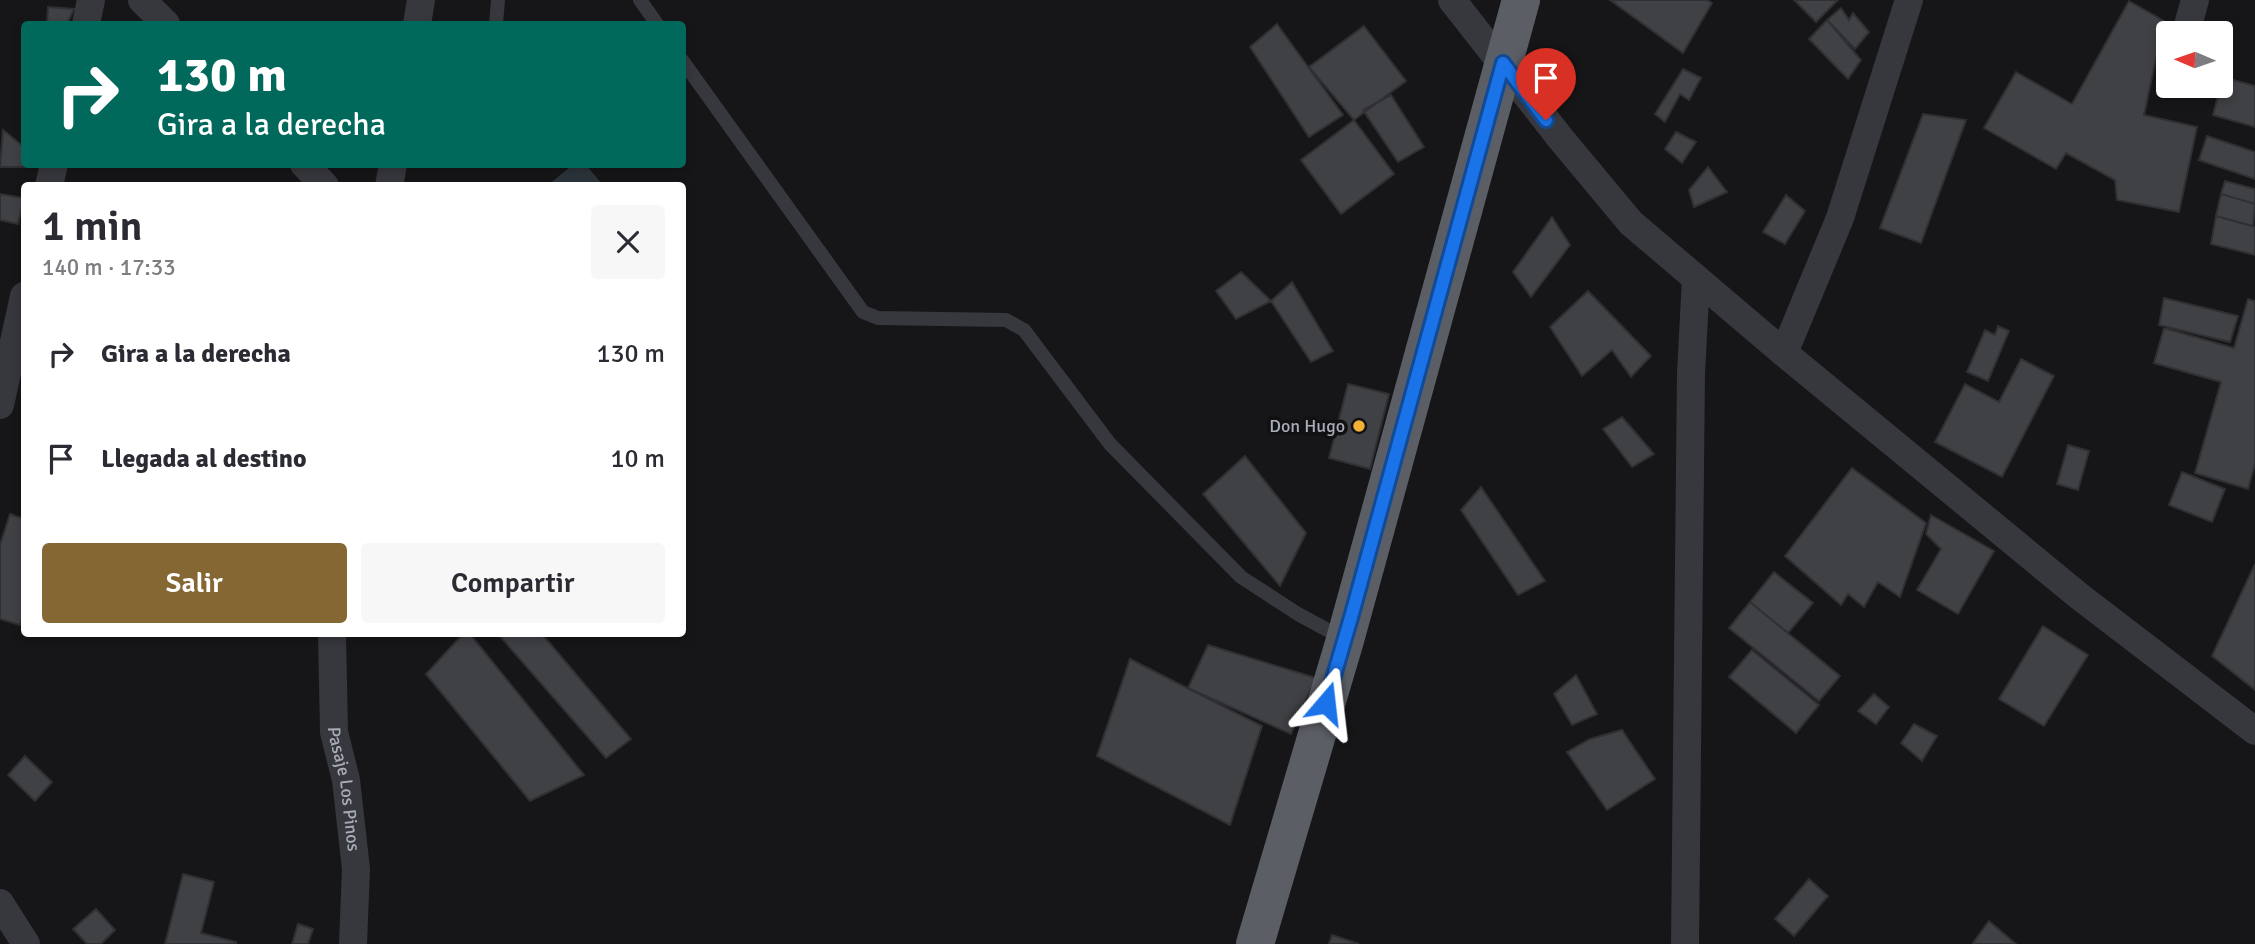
<!DOCTYPE html>
<html lang="es">
<head>
<meta charset="utf-8">
<style>
  :root { --surface:#fff; --page:#f7f7f7; --text:#2b2b33; --muted:#7c7c81; --accent:#856733 }
  body { margin:0; font-family:Signika,sans-serif; background:var(--page); color:var(--text); height:100vh; display:flex; flex-direction:column; font-size:26px; white-space:nowrap }
  * { box-sizing:border-box; margin:0 }
  p { font-size:23px; color:var(--muted) }
  .icon { flex:none; width:38px; height:38px; fill:none; stroke:currentColor; stroke-width:2; stroke-linecap:round; stroke-linejoin:round }
  .map { position:relative; flex:1; overflow:hidden }
  .side { position:absolute; left:21px; top:182px; width:665px; height:455px; display:flex; flex-direction:column; background:var(--surface); border-radius:7px; box-shadow:0 4px 10px #0003 }
  .side>* { flex:none }
  .guide { position:absolute; left:21px; top:21px; width:665px; height:147px; border-radius:7px; box-shadow:0 4px 10px #0003; background:#00695c; color:#fff; overflow:hidden }
  .needle { width:46px; rotate:272deg }
  .tools { position:absolute; left:2156px; top:21px; display:grid; gap:14px }
  .tools a { display:grid; place-items:center; width:77px; height:77px; border-radius:7px; background:var(--surface); box-shadow:0 4px 10px #0003; font-size:35px }
  .pin { position:absolute; display:grid; place-items:center; width:60px; height:60px; color:#fff; margin:-72px -30px; border-radius:50% 50% 50% 0; rotate:-45deg; box-shadow:0 0 7px #0007 }
  .pin .icon { rotate:45deg }
  .me { position:absolute; width:77px; margin:-38px; rotate:17deg; stroke-linejoin:round; filter:drop-shadow(0 0 5px #0008) }
  .turn { display:flex; align-items:center; gap:24px; height:147px; padding:0 21px; font-size:32px }
  .turn .icon { width:91px; height:91px; stroke-width:2.5 }
  .turn b { display:block; font-size:49px; line-height:60px }
  .round { display:grid; place-items:center; flex:none; width:74px; height:74px; border-radius:7px; background:var(--page) }
  .summary { display:flex; align-items:center; justify-content:space-between; height:119px; padding:0 21px }
  h1 { font-size:42px; font-weight:600; line-height:52px }
  .primary-button { display:flex; gap:14px; margin-top:auto; padding:14px 21px }
  .primary-button a { flex:1; height:80px; border-radius:7px; background:var(--accent); color:#fff; font-size:28px; font-weight:600; line-height:80px; text-align:center }
  .primary-button a+a { background:var(--page); color:var(--text) }
  ul { padding:0; list-style:none }
  li { display:flex; align-items:center; gap:21px; height:105px; padding:0 21px }
  li div { flex:1 }
  li b { display:block; font-size:26px }
  li em { font-style:normal }
  .map>svg:first-child { display:block }
  .water { fill:#2c353c }
  .building { fill:#404145; stroke:#303034; stroke-width:2 }
  .lines { fill:none; stroke-linecap:round; stroke-linejoin:round }
  .service { stroke:#37383d; stroke-width:14 }
  .minor { stroke:#37383d; stroke-width:28 }
  .trunk { stroke:#5b5e65; stroke-width:38 }
  .route-casing { stroke:#114b97; stroke-width:18 }
  .route { stroke:#1a73e8; stroke-width:12 }
  .poi-dot { fill:#f2b134; stroke:#111113; stroke-width:2.5 }
  .labels { text-anchor:middle; dominant-baseline:central; stroke-width:7; stroke-linejoin:round; paint-order:stroke }
  .poi-label { font-size:18px; fill:#a8adb8; stroke:#111113; text-anchor:end }
  .street-label { font-size:18px; fill:#a8adb8; stroke:#111113 }
</style>
</head>
<body>
<div class="map">
<svg width="2255" height="944" viewBox="0 0 2255 944">
  <rect width="100%" height="100%" fill="#161618"/>
  <path class="water" d="M574 164 586 165 603 185H548Z"/>
  <path class="building" d="M1610 0H1707L1712 3 1683 53Z
    M1794 0H1838L1816 22Z
    M2129 1 2164 21 2144 115 2197 127 2179 212 2117 200 2115 180 2066 153 2056 169 1984 128 2016 72 2072 104Z
    M48 7 74 9 67 24H47Z
    M1841 8 1849 20 1853 13 1869 32 1855 49 1827 20Z
    M1827 20 1861 60 1848 79 1809 39Z
    M1277 24 1343 115 1309 137 1250 47Z
    M1364 26 1406 81 1354 120 1309 67Z
    M1683 69 1701 78 1689 100 1680 94 1665 122 1655 114Z
    M2223 77 2255 86V127L2213 115Z
    M1391 95 1424 147 1398 162 1363 110Z
    M1923 114 1966 120 1921 243 1880 228Z
    M1354 120 1394 174 1341 214 1301 160Z
    M3 130 24 147 26 167H0Z
    M1676 132 1696 142 1682 163 1665 149Z
    M2207 136 2255 152V179L2199 160Z
    M1708 167 1727 192 1694 207 1689 190Z
    M2225 181 2255 189V204L2221 194Z
    M0 194 24 198 18 224 0 220Z
    M2221 194 2255 204 2253 226 2216 216Z
    M1786 195 1805 211 1785 244 1763 232Z
    M2216 216 2255 227V255L2211 244Z
    M1552 217 1570 245 1531 297 1513 272Z
    M1241 272 1271 301 1236 319 1216 291Z
    M1292 282 1333 351 1311 362 1271 301Z
    M1588 291 1651 356 1631 377 1612 350 1582 376 1550 327Z
    M2164 298 2238 316 2230 342 2159 325Z
    M2248 299 2255 301V464L2248 489 2195 473 2221 382 2154 363 2164 328 2234 348Z
    M1998 326 2009 331 1988 381 1967 372 1985 330 1995 335Z
    M2021 359 2054 376 2002 477 1935 442 1965 384 1999 402Z
    M1348 384 1389 394 1370 469 1329 458Z
    M1622 417 1654 454 1632 467 1603 429Z
    M2068 445 2089 451 2078 490 2057 484Z
    M1245 456 1306 533 1280 586 1203 494Z
    M1852 468 1926 523 1900 597 1878 582 1864 607 1848 594 1841 605 1785 556Z
    M2182 472 2225 489 2212 522 2169 505Z
    M1481 487 1545 581 1518 595 1461 510Z
    M10 514 24 519V612L20 625 0 619V545Z
    M1931 515 1994 551 1958 614 1917 590 1941 549 1926 534Z
    M2255 564V690L2212 656Z
    M1774 572 1813 603 1788 633 1750 602Z
    M1750 602 1840 676 1819 701 1729 628Z
    M2043 626 2088 655 2044 726 1999 699Z
    M463 634H470L584 775 530 801 426 674Z
    M498 634H542L631 739 606 758Z
    M1208 645 1316 678 1291 734 1188 688Z
    M1752 650 1819 705 1796 733 1729 677Z
    M1130 659 1262 726 1230 825 1097 756Z
    M1576 675 1597 714 1572 725 1554 694Z
    M1874 694 1889 707 1876 724 1858 711Z
    M1914 724 1937 736 1922 761 1901 743Z
    M1622 730 1655 779 1607 810 1567 752 1590 739Z
    M25 756 52 782 35 801 8 775Z
    M183 874 214 882 201 933 236 942V944H165Z
    M1809 879 1828 896 1794 936 1775 919Z
    M96 909 115 930 101 944H87L73 929Z
    M1989 921 2016 944H1975L1973 943Z
    M298 924 313 929 308 944H292Z
    M1332 935 1359 944H1329Z"/>
  <g class="lines">
    <path class="service" d="M640 0 657 24
      M496 24 498 0
      M682 60 863 312 878 318 1006 320 1024 330 1110 444 1241 577 1298 614 1344 639"/>
    <g class="minor">
      <path d="M142 0 166 24"/>
      <path d="M1452 0 1561 139 1631 223 1784 353 2079 596 2255 731"/>
      <path d="M86 24 91 0"/>
      <path d="M417 24 421 0"/>
      <path d="M2186 32 2195 0"/>
      <path d="M304 164 325 186"/>
      <path d="M49 186 54 164"/>
      <path d="M389 186 393 164"/>
      <path d="M1784 353 1840 218 1909 0"/>
      <path d="M0 405 24 296"/>
      <path id="s1" d="M332 634 334 732 346 780 356 869 353 944"/>
      <path d="M0 903 26 944"/>
      <path d="M1685 944 1691 373 1696 278"/>
    </g>
    <path class="trunk" d="M1255 944 1345 640 1521 0"/>
  </g>
  <g class="lines">
    <defs>
      <path id="route" d="M1326 703 1352 614 1503 63 1546 120"/>
    </defs>
    <use href="#route" class="route-casing"/>
    <use href="#route" class="route"/>
  </g>
  <circle class="poi-dot" cx="1359" cy="426" r="7"/>
  <g class="labels">
    <g class="poi-label">
      <text x="1345" y="426">Don Hugo</text>
    </g>
    <g class="street-label">
      <text stroke="none"><textPath href="#s1" startOffset="156">Pasaje Los Pinos</textPath></text>
    </g>
  </g>
</svg>
<div class="tools">
<a><svg class="needle" viewBox="-14 -14 28 28"><path d="M0-13l5 13h-10z" fill="#e53935"/><path d="M0 13l5-13h-10z" fill="#7c7c81"/></svg></a>
</div>
<div class="pin" style="left:1546px;top:120px;background:#d93025"><svg class="icon" aria-label="arrive" viewBox="0 0 24 24"><path d="M6 21V4h12l-3 4 3 4H6"/></svg></div>
<svg class="me" style="left:1326px;top:703px" viewBox="-20 -20 40 40"><path d="M0-17L14 15 0 8-14 15z" fill="#1a73e8" stroke="#fff" stroke-width="4"/></svg>
<div class="guide">
<div class="turn"><svg class="icon" aria-label="right" viewBox="0 0 24 24"><path d="M7 20v-9h11M14 6l5 5-5 5"/></svg><div><b>130 m</b>Gira a la derecha</div></div>
</div>
<section class="side">
<div class="summary"><div><h1>1 min</h1><p>140 m · 17:33</p></div><a class="round"><svg class="icon" aria-label="close" viewBox="0 0 24 24"><path d="M6 6l12 12M18 6L6 18"/></svg></a></div>
<ul>
<li><svg class="icon" aria-label="right" viewBox="0 0 24 24"><path d="M7 20v-9h11M14 6l5 5-5 5"/></svg><div><b>Gira a la derecha</b></div><em>130 m</em></li>
<li><svg class="icon" aria-label="arrive" viewBox="0 0 24 24"><path d="M6 21V4h12l-3 4 3 4H6"/></svg><div><b>Llegada al destino</b></div><em>10 m</em></li>
</ul>
<div class="primary-button"><a>Salir</a><a>Compartir</a></div>
</section>
</div>
</body>
</html>
